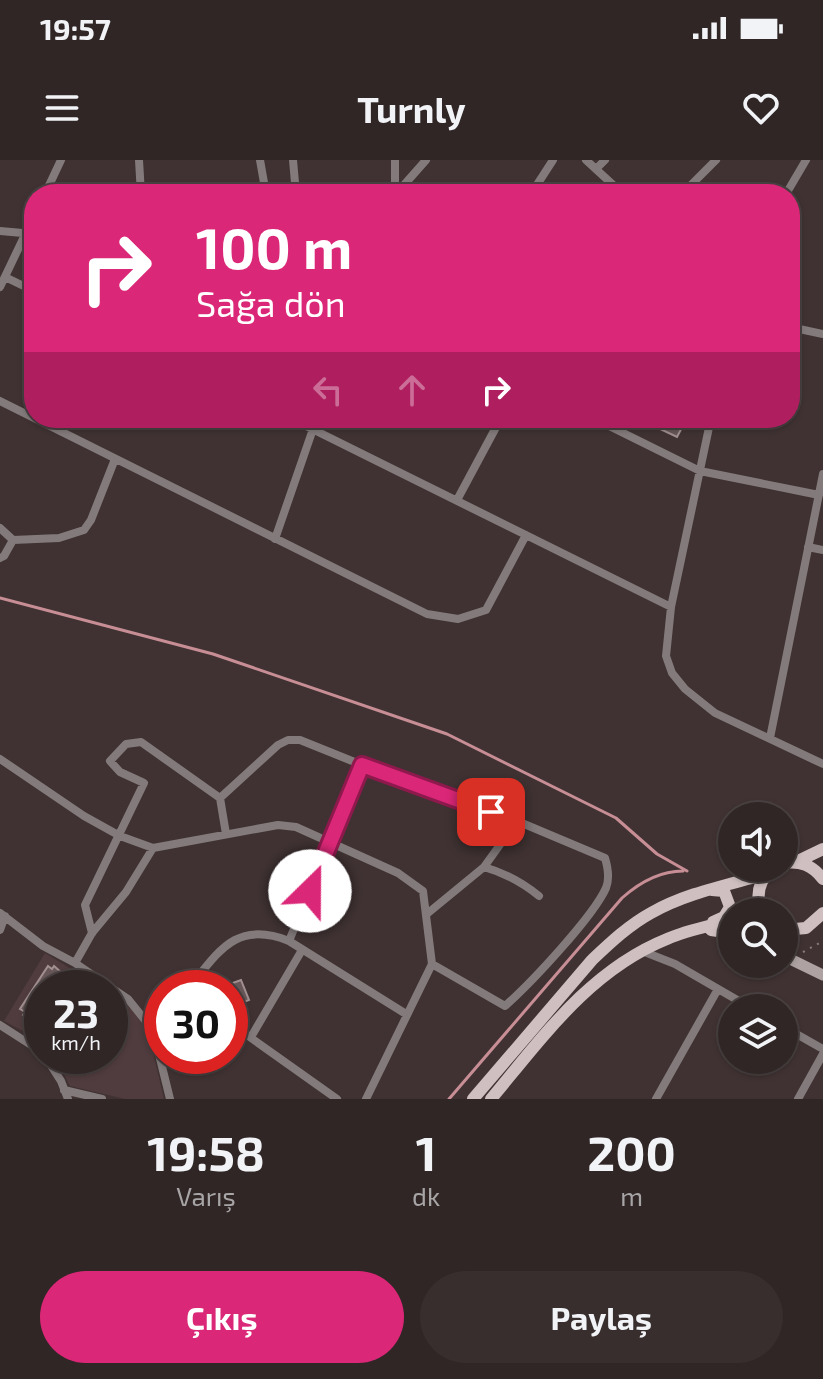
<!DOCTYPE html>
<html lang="tr">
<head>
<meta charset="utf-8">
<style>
  :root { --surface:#302626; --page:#382e2e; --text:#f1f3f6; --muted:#a8a5a7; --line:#4b4343; --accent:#db2777 }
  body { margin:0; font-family:"Exo 2",sans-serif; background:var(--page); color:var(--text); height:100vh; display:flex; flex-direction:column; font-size:30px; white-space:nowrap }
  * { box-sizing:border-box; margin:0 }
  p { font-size:26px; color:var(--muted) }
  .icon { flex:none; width:44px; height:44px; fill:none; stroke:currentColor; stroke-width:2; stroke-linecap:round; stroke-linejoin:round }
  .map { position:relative; height:939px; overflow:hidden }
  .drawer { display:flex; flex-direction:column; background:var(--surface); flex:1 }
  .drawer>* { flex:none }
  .banner { position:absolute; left:24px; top:24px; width:776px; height:244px; border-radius:32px; box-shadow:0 2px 6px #0004,0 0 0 2px var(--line); background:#db2777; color:#fff; overflow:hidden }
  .controls { position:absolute; left:718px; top:642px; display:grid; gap:16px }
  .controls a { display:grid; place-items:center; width:80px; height:80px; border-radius:50%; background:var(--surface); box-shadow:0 2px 6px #0004,0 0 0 2px var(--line); font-size:40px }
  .speed { position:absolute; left:24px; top:810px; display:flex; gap:16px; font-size:40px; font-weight:700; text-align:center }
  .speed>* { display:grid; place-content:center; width:104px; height:104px; border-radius:50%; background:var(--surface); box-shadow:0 2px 6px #0004,0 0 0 2px var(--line); line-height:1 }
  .speed small { font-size:20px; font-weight:400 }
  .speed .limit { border:12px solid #d22; background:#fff; color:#111 }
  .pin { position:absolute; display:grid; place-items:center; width:68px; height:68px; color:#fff; margin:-34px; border-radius:16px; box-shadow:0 4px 12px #0006 }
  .me { position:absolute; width:88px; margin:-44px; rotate:23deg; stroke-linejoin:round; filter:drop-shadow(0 0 6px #0008) }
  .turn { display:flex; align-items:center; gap:28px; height:168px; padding:0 40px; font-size:36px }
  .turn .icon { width:104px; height:104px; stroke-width:2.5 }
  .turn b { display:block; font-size:56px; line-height:68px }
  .lanes { display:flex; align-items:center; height:76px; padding:0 40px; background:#0003; justify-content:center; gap:40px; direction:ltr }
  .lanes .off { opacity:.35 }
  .eta { display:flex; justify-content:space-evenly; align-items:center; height:136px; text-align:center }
  .eta b { font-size:48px; font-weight:700; line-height:56px }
  .primary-button { display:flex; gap:16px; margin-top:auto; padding:16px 40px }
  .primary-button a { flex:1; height:92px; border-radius:48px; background:var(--accent); color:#fff; font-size:32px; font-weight:700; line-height:92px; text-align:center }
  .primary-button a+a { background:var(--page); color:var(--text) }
  .status { display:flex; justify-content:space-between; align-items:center; height:56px; padding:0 40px; background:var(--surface); direction:ltr }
  .status svg { height:22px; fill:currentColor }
  header { display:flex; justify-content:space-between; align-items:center; height:104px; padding:0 40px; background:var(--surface); font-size:36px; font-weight:700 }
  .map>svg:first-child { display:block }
  .built { fill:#503c3e }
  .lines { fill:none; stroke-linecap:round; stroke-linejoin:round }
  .stream { stroke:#c88e95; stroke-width:3 }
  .building { fill:#675758; stroke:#a29091; stroke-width:2 }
  .path { stroke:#897d7e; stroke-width:2; stroke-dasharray:2 6; stroke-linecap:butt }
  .minor { stroke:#837b7b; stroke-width:8 }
  .secondary { stroke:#aea2a2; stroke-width:11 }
  .primary { stroke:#cfbfc0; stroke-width:12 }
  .route-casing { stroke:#8e194d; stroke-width:20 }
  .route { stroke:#db2777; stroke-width:14 }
</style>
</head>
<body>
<div class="status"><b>19:57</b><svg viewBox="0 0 49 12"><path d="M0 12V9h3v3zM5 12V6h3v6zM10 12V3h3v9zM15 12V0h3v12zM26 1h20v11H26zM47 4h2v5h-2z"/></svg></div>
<header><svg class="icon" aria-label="menu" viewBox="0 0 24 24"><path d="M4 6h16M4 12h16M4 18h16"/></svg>Turnly<svg class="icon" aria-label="heart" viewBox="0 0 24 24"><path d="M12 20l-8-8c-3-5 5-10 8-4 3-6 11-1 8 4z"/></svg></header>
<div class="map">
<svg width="823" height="939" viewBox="0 0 823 939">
  <rect width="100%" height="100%" fill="#403233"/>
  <path class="built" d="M45 793 102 828H42V881L4 861Z
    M110 833 125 842 147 867 164 939H125L70 926 55 896H110Z"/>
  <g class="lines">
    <path class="stream" d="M0 438 213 494 447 574 616 658 657 694 687 711
      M449 939 622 738C640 722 659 711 683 711"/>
  </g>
  <path class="building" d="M637 258H687L677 277Z
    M48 806 52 809 54 806 70 820 65 828H42V863L34 858 32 861 23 855 25 852 20 849Z
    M241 820 249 840 234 846 230 835V824Z"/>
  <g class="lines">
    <path class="path" d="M803 792 823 781"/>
    <path class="minor" d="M139 0 141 34
      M260 0 266 34
      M293 0 296 34
      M395 0V34
      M586 0 623 34
      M596 9 605 0
      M45 34 61 0
      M396 34 426 0
      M531 34 553 0
      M682 34 716 0
      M786 34 806 0
      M0 71 34 74
      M5 117 34 131
      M0 127 34 56
      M790 167 823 174
      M0 241 427 454 458 459 486 450 526 375
      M290 258 671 447
      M593 258 700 311 819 335
      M711 258 671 447 666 496 672 513 685 529 715 553 823 604
      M60 271 66 258
      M457 340 501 258
      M0 368 13 380 4 396 0 398
      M275 379 313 269
      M13 380 59 378 84 370 91 360 115 299
      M808 387 823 390
      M770 578 823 314
      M0 599 84 656 120 676 153 688 278 665 296 667 398 713 423 731 432 804 366 939
      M220 638 278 585 288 580H300L362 605 517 661 605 698C608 708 610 718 606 728 593 757 530 824 505 846L432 804
      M484 707C505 713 522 722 539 736
      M0 753 43 786 75 803 128 839 153 870 170 939
      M428 753 484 707 517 661
      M0 770 5 756
      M92 773 85 745 144 623 120 612 110 601 126 584 141 582 220 638 226 674
      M289 781 362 605
      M642 791 675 804 751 848
      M75 803 92 773 126 732 153 688
      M189 828C219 791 236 760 289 781L406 854
      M230 863 337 939
      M0 865 42 892
      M784 867 823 889
      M153 870 162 859
      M251 877 302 790
      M45 896 61 921 68 939
      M64 930 102 939
      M656 939 718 829
      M798 939 823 894"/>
    <path class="secondary" d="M784 792 788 798 823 815"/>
    <path class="primary" d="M796 702 823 689
      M784 703C801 701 812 705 823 719
      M712 730 724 731 730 747 724 757 713 762
      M762 752C755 735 759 720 773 708
      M711 770 732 773
      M784 770 806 768 823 753
      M784 796 788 798
      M473 939 592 800C610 783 629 765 651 753 686 733 728 725 766 714
      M491 939C542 878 590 810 667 779 687 770 710 766 732 760"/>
  </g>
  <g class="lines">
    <defs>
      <path id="route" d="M310 731 362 605 491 652"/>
    </defs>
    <use href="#route" class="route-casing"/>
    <use href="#route" class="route"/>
  </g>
</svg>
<div class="controls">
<a><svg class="icon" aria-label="sound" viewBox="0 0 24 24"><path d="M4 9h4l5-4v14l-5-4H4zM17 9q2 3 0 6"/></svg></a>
<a><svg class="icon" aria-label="search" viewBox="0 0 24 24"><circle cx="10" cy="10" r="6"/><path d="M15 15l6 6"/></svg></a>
<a><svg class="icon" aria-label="layers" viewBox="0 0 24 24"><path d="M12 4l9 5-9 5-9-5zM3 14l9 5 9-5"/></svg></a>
</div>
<div class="speed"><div>23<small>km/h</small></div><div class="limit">30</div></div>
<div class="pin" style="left:491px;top:652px;background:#d93025"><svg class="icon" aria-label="arrive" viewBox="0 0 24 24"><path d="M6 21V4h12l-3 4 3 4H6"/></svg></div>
<svg class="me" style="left:310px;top:731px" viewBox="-20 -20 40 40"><circle r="19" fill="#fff"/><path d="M0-13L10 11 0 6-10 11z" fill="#db2777"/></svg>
<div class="banner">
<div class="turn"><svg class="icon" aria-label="right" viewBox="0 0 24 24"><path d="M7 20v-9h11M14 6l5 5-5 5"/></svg><div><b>100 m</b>Sağa dön</div></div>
<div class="lanes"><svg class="icon off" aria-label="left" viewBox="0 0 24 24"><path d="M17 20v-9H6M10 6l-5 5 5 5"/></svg><svg class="icon off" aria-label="ahead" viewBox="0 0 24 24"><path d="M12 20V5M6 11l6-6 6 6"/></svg><svg class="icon" aria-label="right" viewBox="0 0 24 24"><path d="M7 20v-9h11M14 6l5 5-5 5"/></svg></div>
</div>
</div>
<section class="drawer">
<div class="eta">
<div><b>19:58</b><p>Varış</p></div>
<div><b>1</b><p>dk</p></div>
<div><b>200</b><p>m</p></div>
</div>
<div class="primary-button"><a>Çıkış</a><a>Paylaş</a></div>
</section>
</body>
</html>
